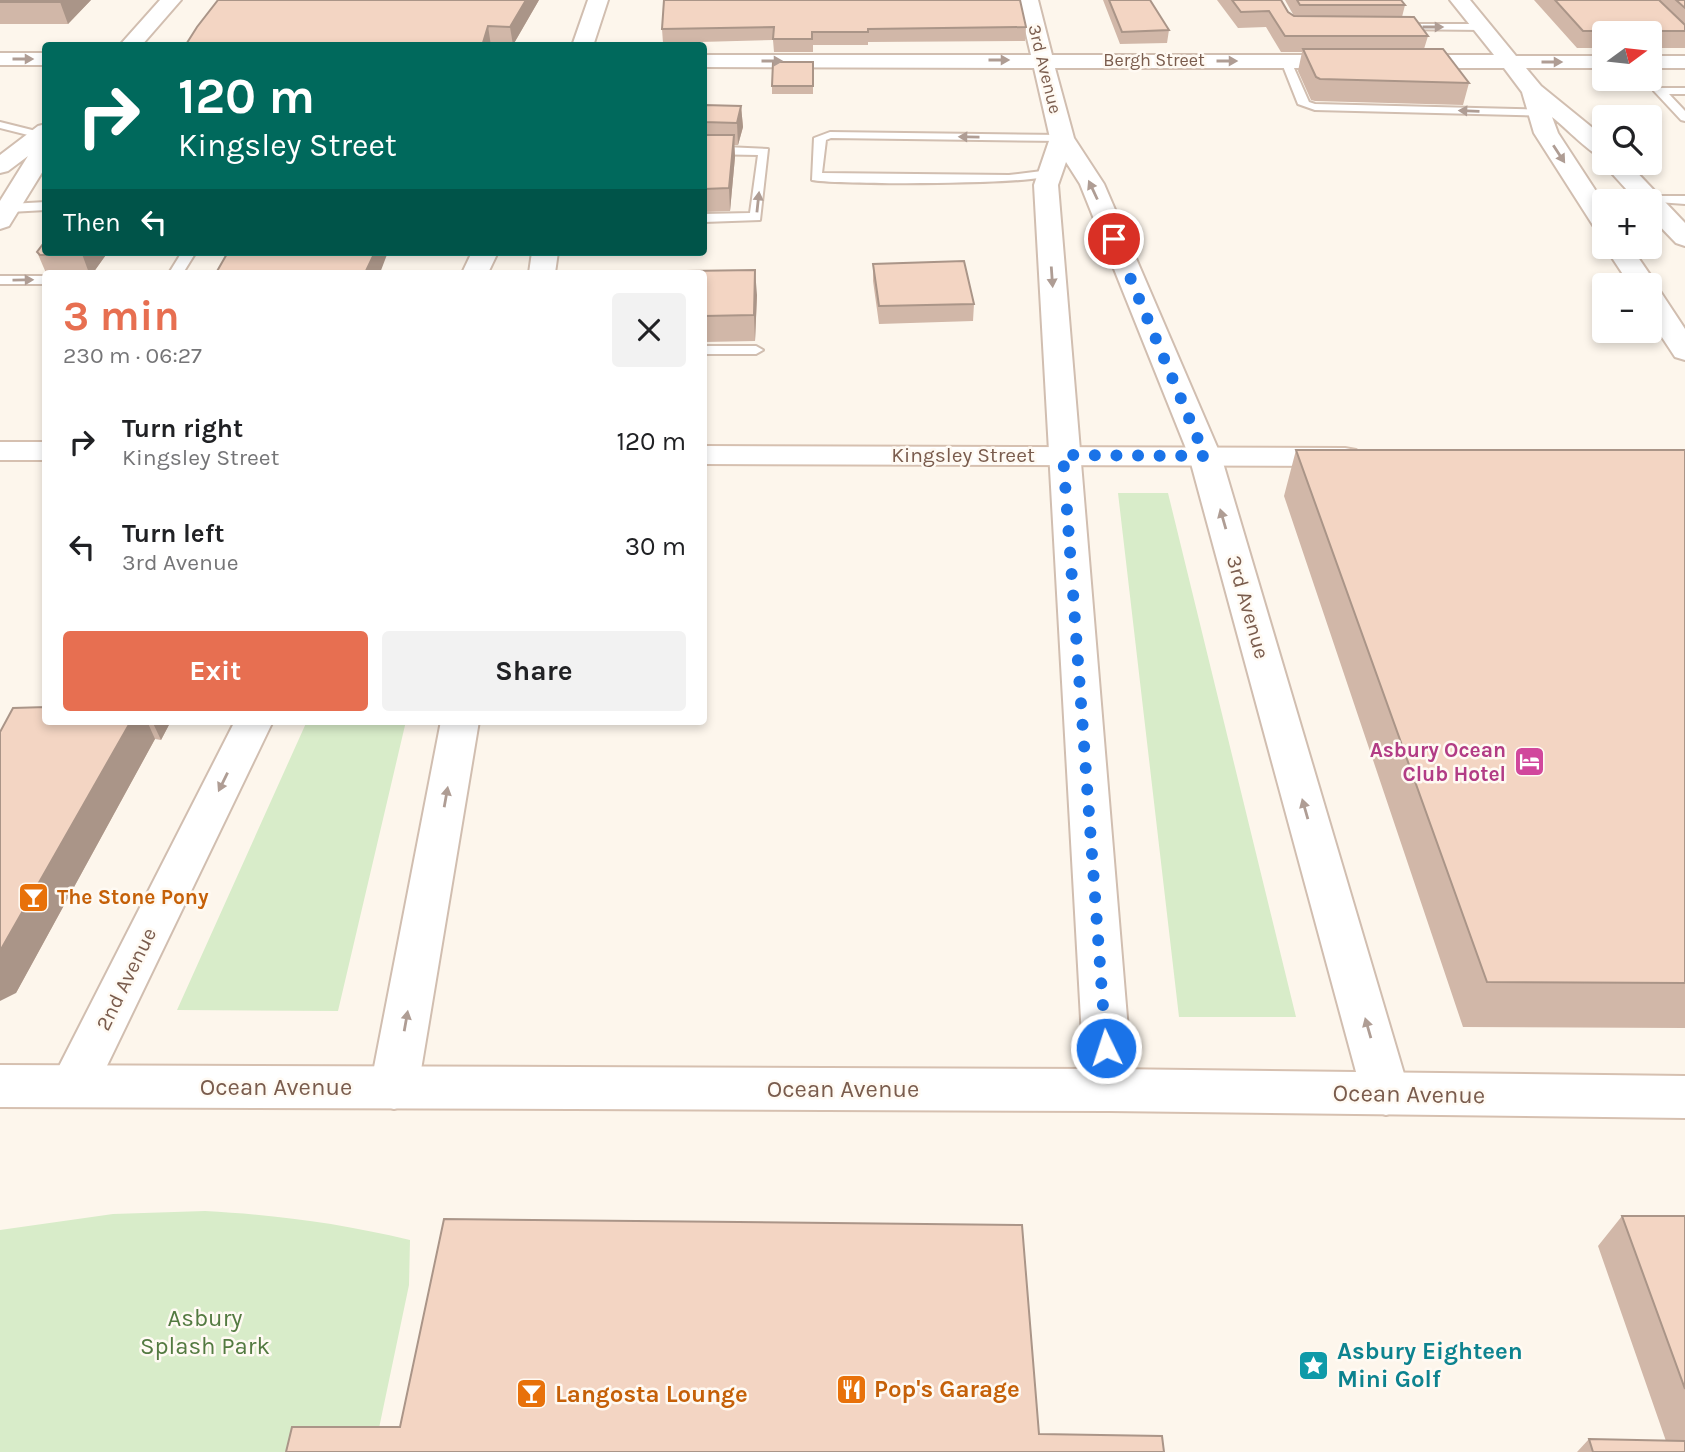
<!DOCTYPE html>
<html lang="en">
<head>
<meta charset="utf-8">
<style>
  :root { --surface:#fff; --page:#f2f2f2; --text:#202124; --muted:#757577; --accent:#e76f51 }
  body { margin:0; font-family:Karla,sans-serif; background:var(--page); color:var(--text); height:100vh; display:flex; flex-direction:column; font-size:26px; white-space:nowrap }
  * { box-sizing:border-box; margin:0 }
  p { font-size:23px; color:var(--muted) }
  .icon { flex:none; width:38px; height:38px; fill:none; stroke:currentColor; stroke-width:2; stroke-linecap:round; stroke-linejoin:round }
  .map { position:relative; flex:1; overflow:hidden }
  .panel { position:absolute; left:42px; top:270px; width:665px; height:455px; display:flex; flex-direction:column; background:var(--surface); border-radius:7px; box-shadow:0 4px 10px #0003 }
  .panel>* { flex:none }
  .hud { position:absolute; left:42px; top:42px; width:665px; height:214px; border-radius:7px; box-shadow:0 4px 10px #0003; background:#00695c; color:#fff; overflow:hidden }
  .needle { width:46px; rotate:75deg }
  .tools { position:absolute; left:1592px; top:21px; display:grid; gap:14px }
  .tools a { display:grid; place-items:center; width:70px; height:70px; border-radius:7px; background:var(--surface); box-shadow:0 4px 10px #0003; font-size:35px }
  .pin { position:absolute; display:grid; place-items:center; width:60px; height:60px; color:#fff; margin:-30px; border:4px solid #fff; border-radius:50%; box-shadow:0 2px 7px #0007 }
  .me { position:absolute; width:77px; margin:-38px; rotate:356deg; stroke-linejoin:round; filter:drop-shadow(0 0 5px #0008) }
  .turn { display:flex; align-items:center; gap:24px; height:147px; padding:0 21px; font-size:32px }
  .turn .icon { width:91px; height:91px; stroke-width:2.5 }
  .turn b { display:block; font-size:49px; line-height:60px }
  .then { display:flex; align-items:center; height:66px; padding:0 21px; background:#0003; gap:14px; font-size:26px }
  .round { display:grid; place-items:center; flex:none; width:74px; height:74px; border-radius:7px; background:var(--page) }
  .head { display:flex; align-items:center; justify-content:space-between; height:119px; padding:0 21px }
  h1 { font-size:42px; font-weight:700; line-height:52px; color:var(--accent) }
  .cta { display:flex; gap:14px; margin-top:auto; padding:14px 21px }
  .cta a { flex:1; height:80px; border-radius:7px; background:var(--accent); color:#fff; font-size:28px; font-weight:700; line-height:80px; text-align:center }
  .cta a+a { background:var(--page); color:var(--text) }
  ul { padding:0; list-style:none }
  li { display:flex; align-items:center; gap:21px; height:105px; padding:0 21px }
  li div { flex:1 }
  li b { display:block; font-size:26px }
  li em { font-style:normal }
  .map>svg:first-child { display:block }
  .green { fill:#d8ecc9 }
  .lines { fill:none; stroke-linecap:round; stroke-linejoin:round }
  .lane-casing { stroke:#d1beb0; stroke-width:4 }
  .street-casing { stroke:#d1beb0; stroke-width:4 }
  .secondary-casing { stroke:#d6c0b0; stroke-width:4 }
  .lane { fill:#fff; fill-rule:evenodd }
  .street { fill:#fff; fill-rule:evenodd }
  .secondary { fill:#fff; fill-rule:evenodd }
  .wall { fill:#d1b7a8 }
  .shaded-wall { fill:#aa9588 }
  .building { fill:#f3d5c3; stroke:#aa9588; stroke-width:2 }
  .oneway { fill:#af9d94 }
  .route { stroke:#1a73e8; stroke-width:12; stroke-dasharray:0 21.6 }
  .labels { text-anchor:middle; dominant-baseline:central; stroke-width:5; stroke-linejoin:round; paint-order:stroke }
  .far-street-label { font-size:18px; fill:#7a5c4d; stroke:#fffaf3 }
  .street-label { font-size:21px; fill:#7a5c4d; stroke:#fffaf3 }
  .hotel-label { font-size:21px; font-weight:bold; fill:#b23c85; stroke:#fffaf3; text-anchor:end }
  .food-label { font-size:21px; font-weight:bold; fill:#c56008; stroke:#fffaf3; text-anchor:start }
  .near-street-label { font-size:24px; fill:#7a5c4d; stroke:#fffaf3 }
  .near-park-label { font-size:24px; fill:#537a41; stroke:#fffaf3 }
  .near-culture-label { font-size:24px; font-weight:bold; fill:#0d838f; stroke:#fffaf3; text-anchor:start }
  .near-food-label { font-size:24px; font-weight:bold; fill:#c56008; stroke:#fffaf3; text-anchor:start }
</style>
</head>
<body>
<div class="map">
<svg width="1685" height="1452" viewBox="0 0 1685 1452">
  <rect width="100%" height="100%" fill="#fdf6ec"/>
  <path class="green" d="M1118 493H1168L1296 1017H1179Z
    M307 721H406L338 1011 177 1010Z
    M205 1211C278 1215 338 1223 410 1240L409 1285 374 1452H0V1230L113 1214Z"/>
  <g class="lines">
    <defs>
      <path id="lane" d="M1395 24H1482L1487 27 1482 30 1391 29 1390 27Z
        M1282 59H1290L1309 102 1315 104 1554 110 1560 113 1554 116 1315 110 1298 104 1281 61Z
        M1685 88V94H1669L1685 111V121L1681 120 1654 91 1660 88Z
        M0 122 44 133 46 135 40 138 0 128Z
        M830 132 1062 135 1068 138 1062 141 831 138 826 140 822 173 1009 175 1050 170 1056 174C1042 185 838 185 812 180L814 138Z
        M704 146 768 149 760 220 704 222V214L750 213 758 155 704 154Z
        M1649 196H1685V204L1644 201 1645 197Z
        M46 202V210L10 212 4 208 10 204Z
        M182 252H196L183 273H169Z
        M0 276H46V284H0Z
        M704 346H756L763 350 756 354H704Z"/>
      <path id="street" d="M160 0H181L141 46H119Z
        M588 0H608L593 46H572Z
        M1018 0H1038L1052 55H1494L1450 0H1470L1516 56H1605V68H1526L1541 86 1605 138V159C1593 156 1565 127 1552 117L1558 133 1605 205V233L1596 230 1534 133 1522 92 1504 68H1055L1074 138 1104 184 1221 456 1410 1094 1403 1109 1386 1115 1369 1109 1362 1094 1189 456 1080 184 1066 162 1058 185 1133 1090 1126 1105 1109 1111 1092 1105 1085 1090 1034 185 1050 138 1034 68 704 67V55H1031Z
        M0 53H46V65H0Z
        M1650 56H1685V68H1650Z
        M46 124V166L9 226 0 229V201L28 156 8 171 0 173V155L38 126Z
        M1605 161V163H1628L1685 223V246L1676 243 1650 216V201H1637L1607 168 1603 163Z
        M1605 247H1631L1657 285 1653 290 1660 291 1685 329V360L1675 357 1650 319V285H1630Z
        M472 252H498L488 273H462Z
        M532 252H558L555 273H529Z
        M235 721H273L90 1101 73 1107 56 1101 49 1086Z
        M441 721H479L418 1088 411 1103 394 1109 377 1103 370 1088Z"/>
      <path id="secondary" d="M0 442H46V460H0Z
        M704 446 1345 448 1356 450 1361 457 1356 464 1345 466 704 464Z
        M0 1065 1109 1069 1685 1076V1118L1109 1111 0 1107Z"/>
    </defs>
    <use href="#lane" class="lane-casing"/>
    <use href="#street" class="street-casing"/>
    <use href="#secondary" class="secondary-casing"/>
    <use href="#lane" class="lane"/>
    <use href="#street" class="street"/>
    <use href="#secondary" class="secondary"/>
  </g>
  <path class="wall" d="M0 0H91L68 24H0Z
    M539 0 513 45 185 46Z
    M664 0 1026 27 1025 41 868 42V45H813V52H774L773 40 663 43 662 29Z
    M1103 0H1150L1169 30 1167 43 1120 44Z
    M1217 0H1281L1288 12 1294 16 1285 0H1401L1405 5 1402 17 1428 36 1424 49 1469 83 1463 105 1315 101 1311 100 1298 71 1302 52H1281L1266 27 1238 28Z
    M1534 0H1685V48H1650V33H1605V48H1577Z
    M813 62V94H772V86Z
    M704 105 741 106 743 127 738 145H734L735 157 730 211 704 212Z
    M37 252H108L93 273H46Z
    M873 264 974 304 973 321 879 324 873 281Z
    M704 273 757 295 755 341 704 342Z
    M1296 450H1685V1028L1463 1027 1284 496Z
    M46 721H171L161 740 155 739 16 993Z
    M1622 1216H1685V1452H1577L1589 1439 1666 1441 1598 1246Z"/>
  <path class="shaded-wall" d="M62 0H91L68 24 60 2Z
    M526 0H539L513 45 510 27Z
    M488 26 491 46H482Z
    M741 106 743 127 738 145 737 123Z
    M734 135 735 157 730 211 729 188Z
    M84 252H108L93 273H89L82 254Z
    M375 252H388L380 273H365Z
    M755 270 757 295 755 341 754 315Z
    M131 721H147L155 739 16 993 0 1001V951Z
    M152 721H171L161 740Z"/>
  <path class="building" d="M0 0H62L60 2H0Z
    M218 0H526L510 27 488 26 482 46H185L197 27Z
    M664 0H1020L1026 27 868 29V32H812V39H773L774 27 662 29Z
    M1109 0H1150L1169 30 1122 32Z
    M1232 0H1281L1288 12 1294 16 1414 17 1428 36H1285L1269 11 1241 12Z
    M1297 0H1401L1405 5H1300Z
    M1555 0H1659L1685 25V31H1583Z
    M1676 0H1685V8Z
    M1303 49H1443L1469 83 1320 79 1316 77Z
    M773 62H813V86H772Z
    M704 105 741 106 737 123 704 122Z
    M704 135H734L729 188 704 189Z
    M46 240V252H84L82 254 40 255 37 252Z
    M228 252H375L365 273H216Z
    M964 261 974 304 879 306 873 264Z
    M755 270 754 315 704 316V273H617V272Z
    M1296 450H1685V983L1487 982Z
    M46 707V721H131L0 951V732L13 708Z
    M1622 1216H1685V1389Z
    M444 1219 1022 1225 1039 1434 1162 1436 1164 1452H286L292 1427H400Z
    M1589 1439 1685 1441V1452H1593Z"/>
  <defs><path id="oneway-solid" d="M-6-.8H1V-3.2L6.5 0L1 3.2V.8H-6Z" transform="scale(1.75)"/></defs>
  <g class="oneway">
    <use href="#oneway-solid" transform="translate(1433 27)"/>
    <use href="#oneway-solid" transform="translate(23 59)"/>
    <use href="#oneway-solid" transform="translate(999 60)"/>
    <use href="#oneway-solid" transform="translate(772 61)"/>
    <use href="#oneway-solid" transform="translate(1227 61)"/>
    <use href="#oneway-solid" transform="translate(1552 62)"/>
    <use href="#oneway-solid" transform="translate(1469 111) rotate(-178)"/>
    <use href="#oneway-solid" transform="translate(969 137) rotate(-179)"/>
    <use href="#oneway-solid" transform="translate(1559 154) rotate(57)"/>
    <use href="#oneway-solid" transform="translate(1093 190) rotate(-115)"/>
    <use href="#oneway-solid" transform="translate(758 202) rotate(-84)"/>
    <use href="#oneway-solid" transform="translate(1052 277) rotate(86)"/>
    <use href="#oneway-solid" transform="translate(23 280) rotate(-1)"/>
    <use href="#oneway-solid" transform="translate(1223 519) rotate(-106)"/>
    <use href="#oneway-solid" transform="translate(223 782) rotate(116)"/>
    <use href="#oneway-solid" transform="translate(446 797) rotate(-80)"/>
    <use href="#oneway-solid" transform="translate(1305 809) rotate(-106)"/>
    <use href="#oneway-solid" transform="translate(406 1021) rotate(-80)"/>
    <use href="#oneway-solid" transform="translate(1368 1028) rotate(-106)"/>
  </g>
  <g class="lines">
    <path class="route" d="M1106 1048 1063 455 1205 456 1114 239"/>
  </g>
  <defs>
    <symbol id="hotel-square" viewBox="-11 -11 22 22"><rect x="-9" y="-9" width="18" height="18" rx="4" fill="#d1479c" stroke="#fffaf3"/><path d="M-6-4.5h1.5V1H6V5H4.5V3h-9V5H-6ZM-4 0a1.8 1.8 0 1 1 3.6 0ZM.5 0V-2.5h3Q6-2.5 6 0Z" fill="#fff"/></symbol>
    <symbol id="bar-square" viewBox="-11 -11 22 22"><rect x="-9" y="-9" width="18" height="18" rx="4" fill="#e8710a" stroke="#fffaf3"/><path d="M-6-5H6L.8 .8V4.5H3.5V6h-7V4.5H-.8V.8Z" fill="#fff"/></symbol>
    <symbol id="sight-square" viewBox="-11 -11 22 22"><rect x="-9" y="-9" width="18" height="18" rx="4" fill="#0f9aa8" stroke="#fffaf3"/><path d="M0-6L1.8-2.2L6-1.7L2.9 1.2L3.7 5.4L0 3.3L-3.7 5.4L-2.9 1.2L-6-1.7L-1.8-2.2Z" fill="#fff"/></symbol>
    <symbol id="restaurant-square" viewBox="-11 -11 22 22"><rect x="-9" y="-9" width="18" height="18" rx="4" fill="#e8710a" stroke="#fffaf3"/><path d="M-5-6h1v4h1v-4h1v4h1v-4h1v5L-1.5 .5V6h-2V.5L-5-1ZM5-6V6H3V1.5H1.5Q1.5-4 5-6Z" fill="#fff"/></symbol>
  </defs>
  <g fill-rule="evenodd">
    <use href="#hotel-square" x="1512" y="744" width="35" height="35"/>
    <use href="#bar-square" x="16" y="880" width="35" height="35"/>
    <use href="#sight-square" x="1296" y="1348" width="35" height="35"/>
    <use href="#restaurant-square" x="834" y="1372" width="35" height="35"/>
    <use href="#bar-square" x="514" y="1376" width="35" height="35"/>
  </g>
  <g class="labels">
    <g class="far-street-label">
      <text x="1154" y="60">Bergh Street</text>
      <text transform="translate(1045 69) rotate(76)">3rd Avenue</text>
    </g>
    <g class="street-label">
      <text x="963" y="455">Kingsley Street</text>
      <text transform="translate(1248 607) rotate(74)">3rd Avenue</text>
      <text transform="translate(126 979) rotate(-64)">2nd Avenue</text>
    </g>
    <g class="hotel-label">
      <text x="1506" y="750">Asbury Ocean<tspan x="1506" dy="24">Club Hotel</tspan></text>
    </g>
    <g class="food-label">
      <text x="57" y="897">The Stone Pony</text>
    </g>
    <g class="near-street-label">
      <text x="276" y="1087">Ocean Avenue</text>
      <text x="843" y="1089">Ocean Avenue</text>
      <text transform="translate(1409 1094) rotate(1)">Ocean Avenue</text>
    </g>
    <g class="near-park-label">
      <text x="205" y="1318">Asbury<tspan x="205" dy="28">Splash Park</tspan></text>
    </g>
    <g class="near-culture-label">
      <text x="1337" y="1351">Asbury Eighteen<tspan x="1337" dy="28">Mini Golf</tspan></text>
    </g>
    <g class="near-food-label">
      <text x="874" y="1389">Pop's Garage</text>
      <text x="555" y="1394">Langosta Lounge</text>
    </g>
  </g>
</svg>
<div class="tools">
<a><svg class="needle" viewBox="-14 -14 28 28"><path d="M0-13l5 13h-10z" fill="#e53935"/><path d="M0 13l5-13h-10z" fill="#757577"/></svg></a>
<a><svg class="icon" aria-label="search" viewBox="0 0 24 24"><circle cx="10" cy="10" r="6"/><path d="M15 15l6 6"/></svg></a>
<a>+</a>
<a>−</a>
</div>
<div class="pin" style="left:1114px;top:239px;background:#d93025"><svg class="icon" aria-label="arrive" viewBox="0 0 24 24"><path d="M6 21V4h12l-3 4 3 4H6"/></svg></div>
<svg class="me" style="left:1106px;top:1048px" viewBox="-20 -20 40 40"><circle r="17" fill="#1a73e8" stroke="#fff" stroke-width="3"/><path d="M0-11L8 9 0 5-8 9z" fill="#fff"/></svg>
<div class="hud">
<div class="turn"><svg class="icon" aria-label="right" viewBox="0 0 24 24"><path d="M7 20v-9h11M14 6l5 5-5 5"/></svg><div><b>120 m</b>Kingsley Street</div></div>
<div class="then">Then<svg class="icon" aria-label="left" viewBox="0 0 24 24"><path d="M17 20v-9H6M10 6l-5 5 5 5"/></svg></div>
</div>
<section class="panel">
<div class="head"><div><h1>3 min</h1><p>230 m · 06:27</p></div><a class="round"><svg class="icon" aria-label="close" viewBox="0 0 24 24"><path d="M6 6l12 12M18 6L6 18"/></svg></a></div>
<ul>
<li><svg class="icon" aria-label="right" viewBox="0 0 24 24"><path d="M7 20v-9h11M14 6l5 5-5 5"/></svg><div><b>Turn right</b><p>Kingsley Street</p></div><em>120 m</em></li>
<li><svg class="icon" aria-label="left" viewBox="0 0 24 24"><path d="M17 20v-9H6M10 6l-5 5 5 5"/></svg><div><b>Turn left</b><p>3rd Avenue</p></div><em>30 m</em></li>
</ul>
<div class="cta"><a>Exit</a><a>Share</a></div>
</section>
</div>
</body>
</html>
